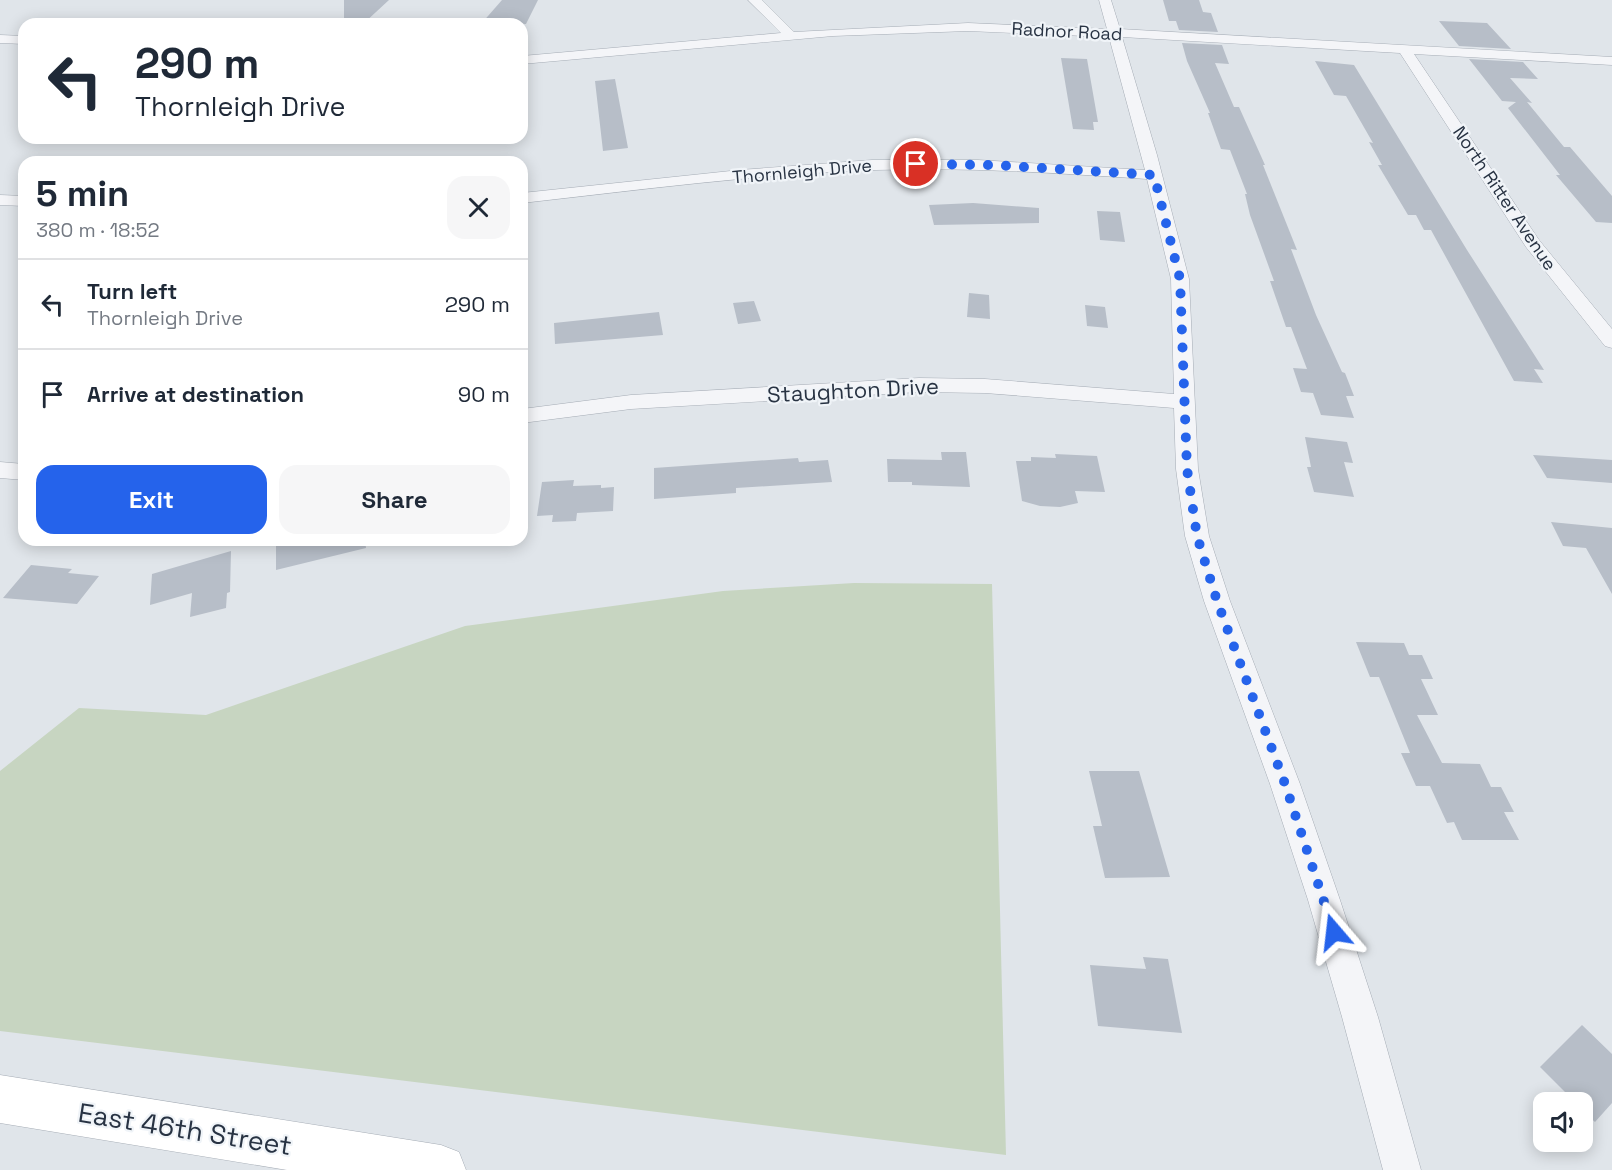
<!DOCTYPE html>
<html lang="en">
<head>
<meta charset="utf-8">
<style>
  :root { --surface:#fff; --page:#f6f6f7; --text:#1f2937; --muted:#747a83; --line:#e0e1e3; --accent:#2563eb }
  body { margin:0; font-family:"Space Grotesk",sans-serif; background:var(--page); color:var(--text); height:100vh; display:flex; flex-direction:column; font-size:22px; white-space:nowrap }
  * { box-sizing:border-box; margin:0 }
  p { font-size:20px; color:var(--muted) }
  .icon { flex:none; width:33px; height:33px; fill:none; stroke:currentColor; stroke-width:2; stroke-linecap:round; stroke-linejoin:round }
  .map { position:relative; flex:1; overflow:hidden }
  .side { position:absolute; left:18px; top:156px; width:510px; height:390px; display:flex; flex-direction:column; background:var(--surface); border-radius:18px; box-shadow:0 3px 15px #0003 }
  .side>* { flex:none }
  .banner { position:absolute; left:18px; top:18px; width:510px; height:126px; border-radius:18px; box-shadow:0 3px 15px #0003; background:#fff; color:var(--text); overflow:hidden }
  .buttons { position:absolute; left:1533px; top:1092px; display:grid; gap:12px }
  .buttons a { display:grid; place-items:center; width:60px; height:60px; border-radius:12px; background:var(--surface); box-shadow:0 3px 15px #0003; font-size:30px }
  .pin { position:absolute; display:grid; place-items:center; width:51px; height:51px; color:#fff; margin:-26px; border:3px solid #fff; border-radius:50%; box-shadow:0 2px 6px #0007 }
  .me { position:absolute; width:66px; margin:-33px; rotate:343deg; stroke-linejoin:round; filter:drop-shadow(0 0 4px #0008) }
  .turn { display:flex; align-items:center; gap:21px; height:126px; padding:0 18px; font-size:27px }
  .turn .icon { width:78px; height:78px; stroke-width:2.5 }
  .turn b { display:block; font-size:42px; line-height:51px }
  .round { display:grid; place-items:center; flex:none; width:63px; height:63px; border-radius:18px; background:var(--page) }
  .headline { display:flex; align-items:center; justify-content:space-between; height:102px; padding:0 18px }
  h1 { font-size:36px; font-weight:700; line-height:45px }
  .primary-button { display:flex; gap:12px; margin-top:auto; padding:12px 18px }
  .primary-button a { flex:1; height:69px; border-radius:18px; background:var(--accent); color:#fff; font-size:24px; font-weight:700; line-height:69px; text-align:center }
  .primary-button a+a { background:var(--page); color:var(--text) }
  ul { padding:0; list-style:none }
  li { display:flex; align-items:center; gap:18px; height:90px; padding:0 18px; border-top:2px solid var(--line) }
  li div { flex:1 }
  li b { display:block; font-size:22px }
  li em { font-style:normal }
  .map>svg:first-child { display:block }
  .green { fill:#c7d5c1 }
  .building { fill:#b7bec8 }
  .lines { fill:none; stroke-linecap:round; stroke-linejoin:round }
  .minor-casing { stroke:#a5acb5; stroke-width:1 }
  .secondary-casing { stroke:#a5acb5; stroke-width:1 }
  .minor { fill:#f4f5f8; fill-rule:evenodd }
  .secondary { fill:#fff; fill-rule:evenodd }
  .route { stroke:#2563eb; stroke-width:10; stroke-dasharray:0 18 }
  .labels { text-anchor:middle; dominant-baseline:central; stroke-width:4.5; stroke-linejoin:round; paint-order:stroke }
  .far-street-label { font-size:18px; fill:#283343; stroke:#f0f4f8 }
  .street-label { font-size:22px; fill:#283343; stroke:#f0f4f8 }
  .near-street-label { font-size:27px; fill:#283343; stroke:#f0f4f8 }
</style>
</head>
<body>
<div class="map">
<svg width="1612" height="1170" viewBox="0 0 1612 1170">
  <rect width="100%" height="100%" fill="#e0e5ea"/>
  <path class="green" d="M854 583 992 584 1006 1155 0 1031V771L79 708 206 715 465 626 723 591Z"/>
  <path class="building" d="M344 0H389L363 24H344Z
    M502 0H538L526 24H481Z
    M1163 0H1199L1203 12 1211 13 1218 32 1179 30 1176 21H1169Z
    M1439 21 1487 23 1511 49 1459 46Z
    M1182 43 1222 45 1229 64 1215 63 1234 107H1239L1265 165H1263L1297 250 1291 249 1316 315 1342 372 1345 373 1354 396H1346L1354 418 1321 415 1313 393 1301 392 1293 368 1307 369 1291 327H1286L1270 281H1274L1250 215 1245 194H1247L1230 150 1221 149 1208 113H1210L1187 61Z
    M1061 58 1087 59 1098 122H1093L1094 130 1073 129Z
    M1469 59 1523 62 1538 79 1510 78 1532 103 1527 102 1564 147H1570L1612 196V223L1596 222 1556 175H1560L1508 108 1516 102 1502 101Z
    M1315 61 1354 65 1467 250 1544 370 1534 369 1543 383 1514 381 1431 230H1424L1416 215H1408L1378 165H1382L1369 142 1373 143 1346 96 1334 95Z
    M615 79 628 148 603 151 595 81Z
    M973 203 1039 208V223L934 225 929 205Z
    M1097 211 1120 212 1125 242 1100 240Z
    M969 293 989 295 990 319 967 317Z
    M754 301 761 321 738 324 733 303Z
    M1085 305 1105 307 1108 328 1087 326Z
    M659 312 663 335 555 344 554 323Z
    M1305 437 1347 442 1353 463 1344 462 1354 497 1314 492 1307 467H1311Z
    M941 452H966L970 487 912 485V482H888L887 459 942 460Z
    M1055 454 1097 456 1105 492 1075 491 1078 503 1060 507 1040 506 1022 501 1016 461H1031V457L1056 458Z
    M1533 455 1612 460V483L1547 478Z
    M798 458 799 462 828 460 832 482 736 488V493L654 499V468Z
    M574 480 573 486 601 485V488L614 487 613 511 577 513 576 521 552 522 553 515 537 516 542 482Z
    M1551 522 1612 528V594L1586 548 1563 546Z
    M276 540H365L366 548 276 570Z
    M231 551 230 592 227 593 226 608 190 617 192 593 150 605 152 574Z
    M31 565 72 569 68 573 99 576 77 604 3 598Z
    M1356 642 1404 643 1409 655H1422L1433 679H1421L1438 715H1417L1442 763 1480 764 1491 787H1501L1514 812H1504L1519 840H1462L1454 822 1447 823 1430 786H1416L1401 753H1410L1379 677H1370Z
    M1089 771H1139L1170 877 1105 878 1093 826H1102Z
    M1143 957 1168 959 1182 1033 1098 1026 1090 965 1146 969Z
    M1582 1025 1612 1054V1103L1595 1122 1582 1110V1102H1575L1540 1067Z"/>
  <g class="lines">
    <defs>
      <path id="minor" d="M748 0H762L794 32 968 23 1107 29 1099 0H1111L1120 29 1612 57V65L1414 54 1539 240 1612 329V348L1605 346 1526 247 1400 53 1122 37 1157 155 1189 279 1198 469 1209 536 1230 601 1300 784 1340 900 1378 1017 1421 1170H1383L1342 1017 1308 900 1270 784 1204 601 1185 536 1176 469 1174 408 985 393 919 392 631 409 522 423V409L631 395 919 378 985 379 1174 394 1171 279 1147 179C1056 173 966 167 875 170 757 174 639 190 522 203V193L740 170 872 160H978L1145 170 1109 37 968 31 833 36 522 64V56L781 33Z
        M0 35 24 36V44L0 43Z
        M0 195 24 196V206L0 205Z
        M0 462 24 464V480L0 478Z"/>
      <path id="secondary" d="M0 1075 441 1145 459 1152 466 1170H287L0 1123Z"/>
    </defs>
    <use href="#minor" class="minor-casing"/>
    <use href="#secondary" class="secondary-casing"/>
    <use href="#minor" class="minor"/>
    <use href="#secondary" class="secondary"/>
  </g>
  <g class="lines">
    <path class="route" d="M916 164 993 165 1154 175 1180 279 1187 469 1197 536 1217 601 1285 784 1334 932"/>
  </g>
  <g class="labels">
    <g class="far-street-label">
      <text transform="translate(1067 31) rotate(3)">Radnor Road</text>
      <text transform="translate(802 171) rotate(-5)">Thornleigh Drive</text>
      <text transform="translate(1505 198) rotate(56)">North Ritter Avenue</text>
    </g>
    <g class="street-label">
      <text transform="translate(853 390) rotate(-3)">Staughton Drive</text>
    </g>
    <g class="near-street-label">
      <text transform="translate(185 1129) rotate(9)">East 46th Street</text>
    </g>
  </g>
</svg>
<div class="buttons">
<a><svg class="icon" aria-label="sound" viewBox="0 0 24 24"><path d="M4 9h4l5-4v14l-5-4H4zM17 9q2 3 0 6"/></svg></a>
</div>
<div class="pin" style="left:916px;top:164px;background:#d93025"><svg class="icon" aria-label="arrive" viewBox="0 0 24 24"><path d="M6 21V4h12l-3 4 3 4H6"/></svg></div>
<svg class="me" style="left:1334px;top:932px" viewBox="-20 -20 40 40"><path d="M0-17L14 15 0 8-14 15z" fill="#2563eb" stroke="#fff" stroke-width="4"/></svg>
<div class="banner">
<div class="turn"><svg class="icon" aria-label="left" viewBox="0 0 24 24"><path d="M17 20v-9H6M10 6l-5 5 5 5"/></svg><div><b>290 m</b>Thornleigh Drive</div></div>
</div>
<section class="side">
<div class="headline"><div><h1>5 min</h1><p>380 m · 18:52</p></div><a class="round"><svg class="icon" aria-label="close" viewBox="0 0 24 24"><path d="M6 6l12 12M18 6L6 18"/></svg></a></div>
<ul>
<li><svg class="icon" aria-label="left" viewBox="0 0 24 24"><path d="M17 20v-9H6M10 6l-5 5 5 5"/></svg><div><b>Turn left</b><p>Thornleigh Drive</p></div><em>290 m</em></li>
<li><svg class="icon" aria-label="arrive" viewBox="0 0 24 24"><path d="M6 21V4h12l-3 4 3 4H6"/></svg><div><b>Arrive at destination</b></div><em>90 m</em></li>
</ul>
<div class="primary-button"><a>Exit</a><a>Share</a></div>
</section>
</div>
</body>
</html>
